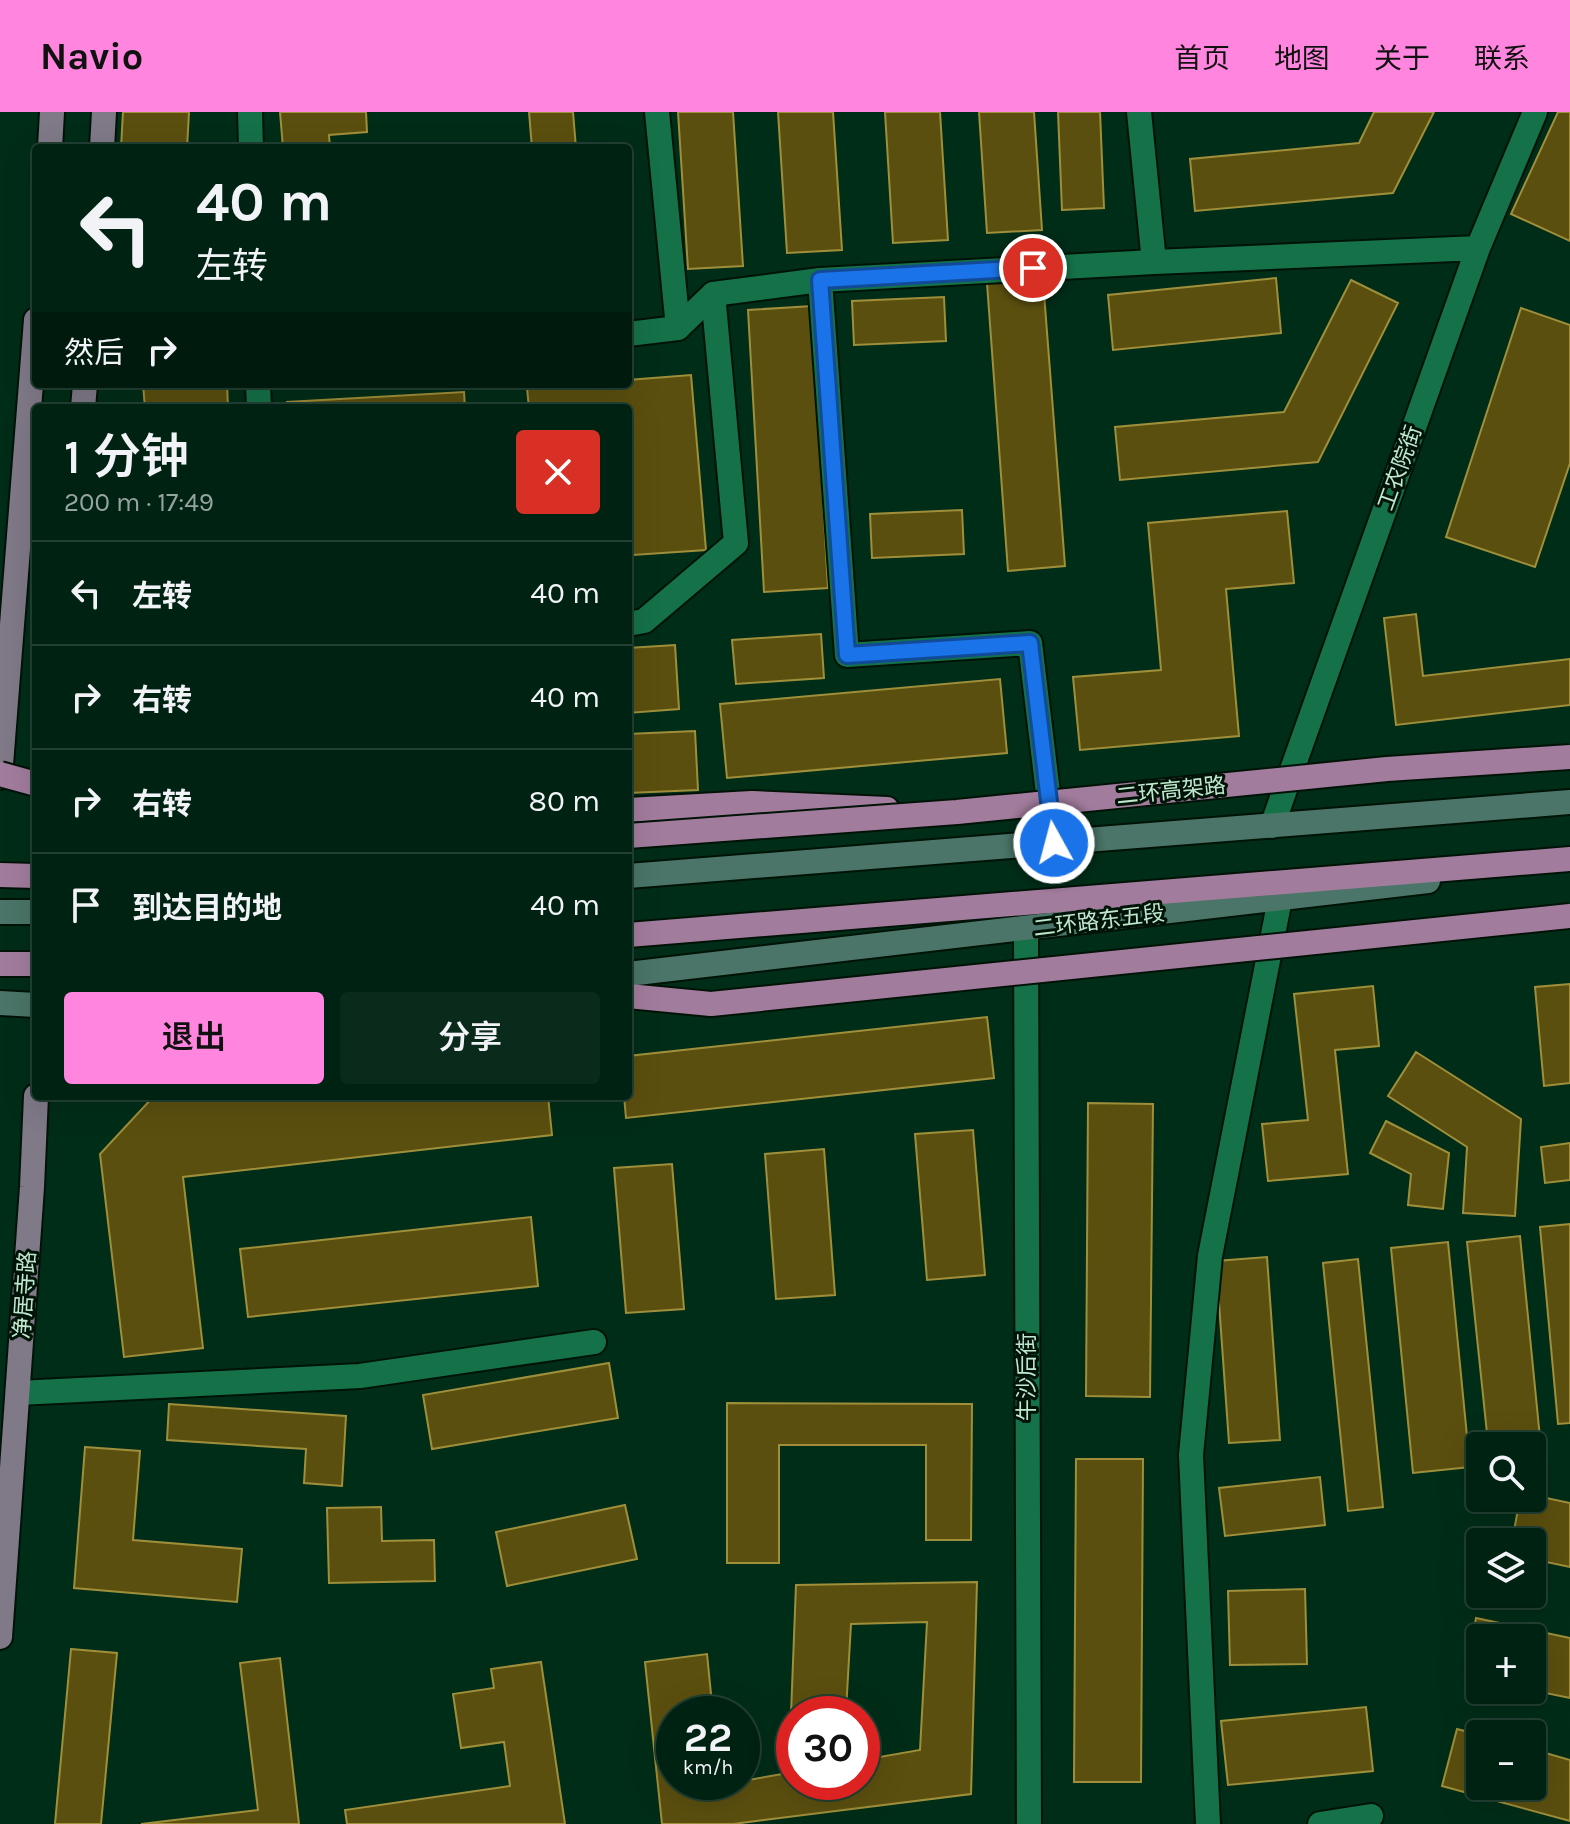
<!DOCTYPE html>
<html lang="zh">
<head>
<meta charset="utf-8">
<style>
  :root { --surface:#002212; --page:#0a2a1b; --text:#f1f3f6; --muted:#95a49f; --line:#223f32; --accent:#ff85df }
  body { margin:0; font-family:Karla,"Noto Sans SC",sans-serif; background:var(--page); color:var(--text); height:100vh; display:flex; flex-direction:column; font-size:30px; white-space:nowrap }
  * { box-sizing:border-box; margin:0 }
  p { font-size:26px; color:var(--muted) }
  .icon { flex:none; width:44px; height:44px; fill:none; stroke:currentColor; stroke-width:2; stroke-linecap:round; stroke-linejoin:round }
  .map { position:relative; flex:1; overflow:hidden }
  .panel { position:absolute; left:32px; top:292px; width:600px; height:696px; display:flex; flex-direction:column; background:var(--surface); border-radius:8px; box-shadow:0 8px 32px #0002,0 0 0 2px var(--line) }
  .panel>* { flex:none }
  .guide { position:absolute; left:32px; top:32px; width:600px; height:244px; border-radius:8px; box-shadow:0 8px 32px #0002,0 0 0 2px var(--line); background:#002212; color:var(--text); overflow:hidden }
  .tools { position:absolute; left:1466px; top:1320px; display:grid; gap:16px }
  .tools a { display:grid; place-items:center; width:80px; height:80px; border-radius:8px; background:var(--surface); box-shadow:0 8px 32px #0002,0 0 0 2px var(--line); font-size:40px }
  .speed { position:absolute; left:656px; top:1584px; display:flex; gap:16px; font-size:40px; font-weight:700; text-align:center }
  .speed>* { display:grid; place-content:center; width:104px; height:104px; border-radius:50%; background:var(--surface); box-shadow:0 8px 32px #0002,0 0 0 2px var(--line); line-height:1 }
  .speed small { font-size:20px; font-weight:400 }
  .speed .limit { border:12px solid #d22; background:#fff; color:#111 }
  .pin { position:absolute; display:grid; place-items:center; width:68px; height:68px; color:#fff; margin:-34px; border:4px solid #fff; border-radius:50%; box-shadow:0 2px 8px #0007 }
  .me { position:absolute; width:88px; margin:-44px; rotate:353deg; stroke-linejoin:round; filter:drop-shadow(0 0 6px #0008) }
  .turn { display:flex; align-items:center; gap:28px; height:168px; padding:0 32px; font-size:36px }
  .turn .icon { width:104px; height:104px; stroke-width:2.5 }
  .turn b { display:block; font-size:56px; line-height:68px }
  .then { display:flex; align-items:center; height:76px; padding:0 32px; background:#0003; gap:16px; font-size:30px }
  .round { display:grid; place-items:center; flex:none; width:84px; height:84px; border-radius:8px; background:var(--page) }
  .headline { display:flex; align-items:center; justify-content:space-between; height:136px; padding:0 32px }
  h1 { font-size:48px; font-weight:600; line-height:60px }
  .action { display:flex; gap:16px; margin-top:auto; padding:16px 32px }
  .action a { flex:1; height:92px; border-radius:8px; background:var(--accent); color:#111; font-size:32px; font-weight:600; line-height:92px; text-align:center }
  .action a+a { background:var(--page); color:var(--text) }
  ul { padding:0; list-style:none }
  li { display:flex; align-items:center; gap:24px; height:104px; padding:0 32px; border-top:2px solid var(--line) }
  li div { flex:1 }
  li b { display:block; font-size:30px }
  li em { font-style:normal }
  header { display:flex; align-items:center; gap:48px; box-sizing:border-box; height:112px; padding:0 40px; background:var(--accent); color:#111 }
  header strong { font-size:38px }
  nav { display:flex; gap:44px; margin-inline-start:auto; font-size:28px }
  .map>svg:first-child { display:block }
  .building { fill:#5b4f0f; stroke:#9f8f3a; stroke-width:2 }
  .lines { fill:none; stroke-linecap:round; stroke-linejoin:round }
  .minor-casing { stroke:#001307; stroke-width:28 }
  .secondary-casing { stroke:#001307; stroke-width:28 }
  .primary-casing { stroke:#001307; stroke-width:28 }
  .trunk-casing { stroke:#001307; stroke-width:28 }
  .minor { stroke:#157148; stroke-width:24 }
  .secondary { stroke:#4a7568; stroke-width:24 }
  .primary { stroke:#7f7988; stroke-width:24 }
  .trunk { stroke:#a27c9d; stroke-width:24 }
  .trunk-bridge-casing { stroke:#001307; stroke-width:28; stroke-linecap:butt }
  .trunk-bridge { stroke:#a27c9d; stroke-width:24 }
  .route-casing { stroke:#114b97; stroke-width:20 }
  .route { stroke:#1a73e8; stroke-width:14 }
  .labels { text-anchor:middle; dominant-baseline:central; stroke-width:6; stroke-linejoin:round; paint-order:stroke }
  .street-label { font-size:22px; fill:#c0e8cf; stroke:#001307 }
</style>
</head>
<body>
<header>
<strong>Navio</strong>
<nav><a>首页</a><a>地图</a><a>关于</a><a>联系</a></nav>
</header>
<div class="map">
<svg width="1570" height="1712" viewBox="0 0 1570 1712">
  <rect width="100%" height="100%" fill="#002d18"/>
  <path class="building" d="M123 0H189L187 36H121Z
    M280 0H366L367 20 329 23 330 36H283Z
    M529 0H573L576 36H532Z
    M678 0H733L743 154 688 157Z
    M778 0H833L842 138 787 141Z
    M885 0H940L948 128 893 131Z
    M979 0H1034L1042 118 987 121Z
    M1058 0H1100L1104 96 1062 98Z
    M1374 0H1434L1393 81 1195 99 1190 47 1359 31Z
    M1558 0H1570V129L1511 102Z
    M1276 166 1281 221 1113 238 1108 183Z
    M1043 168 1065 454 1008 459 987 171Z
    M1351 168 1398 191 1318 350 1120 368 1115 315 1284 300Z
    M944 185 946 229 854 233 852 189Z
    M812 194 828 476 764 480 748 198Z
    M1521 196 1570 213V351L1535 455 1446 425Z
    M691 263 706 438 633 443 628 379V296H529L527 276 577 272H628V268Z
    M143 272H227L228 296H145Z
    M464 280 465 296H287V290Z
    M962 398 964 442 872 446 870 402Z
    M1287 399 1294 471 1226 477 1239 624 1080 638 1073 565 1161 558 1148 411Z
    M1416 502 1423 564 1570 547V593L1396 613 1384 506Z
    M821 522 824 566 736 572 732 528Z
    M675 533 679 597 628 601V536Z
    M1000 567 1007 641 727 666 720 592Z
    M695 619 698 678 628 681V622Z
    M1570 872V971L1544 974 1535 875Z
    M1373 874 1379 934 1335 938 1348 1062 1268 1069 1262 1012 1308 1008 1294 882Z
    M987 905 994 966 626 1006 624 984H628V944Z
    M1416 940 1521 1007 1515 1104 1463 1101 1467 1035 1388 984Z
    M154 984H548L552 1023 183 1065 203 1236 124 1245 100 1042Z
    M1088 991 1153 992 1150 1285 1086 1284Z
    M1386 1009 1449 1041 1443 1097 1408 1093 1411 1062 1370 1041Z
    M973 1018 985 1163 927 1168 915 1022Z
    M1570 1031V1068L1545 1071 1541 1035Z
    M824 1037 835 1183 776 1187 765 1042Z
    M672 1052 684 1197 626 1201 614 1056Z
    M531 1105 538 1174 248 1205 240 1137Z
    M1570 1112V1311L1558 1312 1540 1115Z
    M1520 1124 1540 1326 1488 1331 1467 1130Z
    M1448 1130 1470 1355 1413 1361 1391 1136Z
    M1267 1145 1280 1328 1229 1331 1216 1149Z
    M1358 1147 1383 1395 1348 1399 1323 1151Z
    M609 1251 618 1306 432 1337 423 1283Z
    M727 1291 972 1292 971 1428H926V1333H779V1451H727Z
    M169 1292 346 1304 342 1374 304 1371 306 1337 167 1328Z
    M85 1335 140 1339 133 1428 242 1437 237 1490 74 1476Z
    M1076 1347H1143L1141 1670H1074Z
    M1320 1365 1325 1413 1225 1424 1219 1376Z
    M1532 1383 1570 1391V1455L1532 1447V1430H1512L1520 1386H1532Z
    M625 1393 637 1447 507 1474 496 1420Z
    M381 1395 382 1429 434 1428 435 1469 329 1471 327 1396Z
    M977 1470 971 1682 733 1712H662L645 1550 707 1542 713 1602H674V1670H718L719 1673 794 1660V1670H862V1648L920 1638 927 1510 851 1512 846 1599 791 1602 796 1473Z
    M1305 1477 1307 1552 1230 1553 1228 1479Z
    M1476 1506 1570 1526V1586L1531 1578 1532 1526H1480V1567L1465 1564Z
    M71 1537 117 1541 101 1712H55Z
    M280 1546 299 1712H141L258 1698 240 1551Z
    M541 1550 565 1712H347L345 1698 510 1674 504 1630 461 1636 453 1582 494 1576 491 1557Z
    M1366 1595 1373 1659 1228 1673 1221 1609Z
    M1457 1617 1480 1623V1674H1532V1637L1570 1648V1709L1442 1674Z"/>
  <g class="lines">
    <defs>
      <path id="minor" d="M250 0 251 36
        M657 0 678 216 713 182
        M1139 0 1154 150 1478 136
        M628 222 678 216
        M258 272 259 296
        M628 512 644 509 736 431 713 182 820 168
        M1272 714 1478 136 1535 0
        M1054 731 1030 531 847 543 820 168 1154 150
        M1026 817 1029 1712
        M18 1281 360 1264 594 1230
        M1208 1712 1191 1343 1210 1144 1280 787
        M1320 1712 1371 1704"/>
      <path id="secondary" d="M628 764 1570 690
        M0 800H36
        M628 862 1428 769
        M0 891 36 893"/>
      <path id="primary" d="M50 36 52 0
        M102 36 104 0
        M83 296 85 272
        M0 665 36 208
        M0 1525 32 1075 36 984"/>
      <path id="trunk" d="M628 698 752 691 887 697
        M628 823 1570 747
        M628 884 711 892"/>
    </defs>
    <use href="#minor" class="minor-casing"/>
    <use href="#secondary" class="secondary-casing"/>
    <use href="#primary" class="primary-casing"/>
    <use href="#trunk" class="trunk-casing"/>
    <use href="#minor" class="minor"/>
    <use href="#secondary" class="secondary"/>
    <use href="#primary" class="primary"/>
    <use href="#trunk" class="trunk"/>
    <defs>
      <path id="trunk-bridge" d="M0 662 36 672
        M628 724 957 700 1387 657 1570 645
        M0 763 36 764
        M0 852H36
        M711 892 1570 804"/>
    </defs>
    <use href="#trunk-bridge" class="trunk-bridge-casing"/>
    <use href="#trunk-bridge" class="trunk-bridge"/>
  </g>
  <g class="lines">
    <defs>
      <path id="route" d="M1033 156 820 168 847 543 1030 531 1054 731"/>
    </defs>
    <use href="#route" class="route-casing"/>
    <use href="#route" class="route"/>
  </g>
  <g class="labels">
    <g class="street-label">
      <text transform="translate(1400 356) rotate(-70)">工农院街</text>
      <text transform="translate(1171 679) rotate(-6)">二环高架路</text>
      <text transform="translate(1099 809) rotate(-7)">二环路东五段</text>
      <text transform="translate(25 1183) rotate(-86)">净居寺路</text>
      <text transform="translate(1027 1265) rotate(-90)">牛沙后街</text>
    </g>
  </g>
</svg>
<div class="tools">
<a><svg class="icon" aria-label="search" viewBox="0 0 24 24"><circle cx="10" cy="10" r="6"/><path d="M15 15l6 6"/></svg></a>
<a><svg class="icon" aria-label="layers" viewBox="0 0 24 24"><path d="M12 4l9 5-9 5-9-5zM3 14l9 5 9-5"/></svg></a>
<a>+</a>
<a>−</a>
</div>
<div class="speed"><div>22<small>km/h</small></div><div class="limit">30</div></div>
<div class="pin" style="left:1033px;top:156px;background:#d93025"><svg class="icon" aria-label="arrive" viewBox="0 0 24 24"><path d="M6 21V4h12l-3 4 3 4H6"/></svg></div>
<svg class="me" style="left:1054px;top:731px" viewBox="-20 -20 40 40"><circle r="17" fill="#1a73e8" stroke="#fff" stroke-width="3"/><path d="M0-11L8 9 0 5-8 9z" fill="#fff"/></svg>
<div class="guide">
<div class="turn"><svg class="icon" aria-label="left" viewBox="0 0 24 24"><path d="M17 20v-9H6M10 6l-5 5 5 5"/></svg><div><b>40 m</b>左转</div></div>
<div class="then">然后<svg class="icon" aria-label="right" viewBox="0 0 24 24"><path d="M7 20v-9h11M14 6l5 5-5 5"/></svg></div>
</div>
<section class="panel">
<div class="headline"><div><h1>1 分钟</h1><p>200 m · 17:49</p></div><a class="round" style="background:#d93025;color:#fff"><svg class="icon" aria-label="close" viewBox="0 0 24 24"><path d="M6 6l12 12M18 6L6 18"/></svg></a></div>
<ul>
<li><svg class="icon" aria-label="left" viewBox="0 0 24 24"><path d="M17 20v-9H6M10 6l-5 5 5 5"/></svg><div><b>左转</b></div><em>40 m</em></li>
<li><svg class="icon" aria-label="right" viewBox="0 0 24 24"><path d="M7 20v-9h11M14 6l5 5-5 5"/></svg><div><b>右转</b></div><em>40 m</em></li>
<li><svg class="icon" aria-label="right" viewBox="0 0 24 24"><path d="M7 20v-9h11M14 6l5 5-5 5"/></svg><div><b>右转</b></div><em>80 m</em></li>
<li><svg class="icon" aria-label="arrive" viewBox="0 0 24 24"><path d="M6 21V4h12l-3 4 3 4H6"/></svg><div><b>到达目的地</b></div><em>40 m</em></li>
</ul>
<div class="action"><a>退出</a><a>分享</a></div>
</section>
</div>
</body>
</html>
